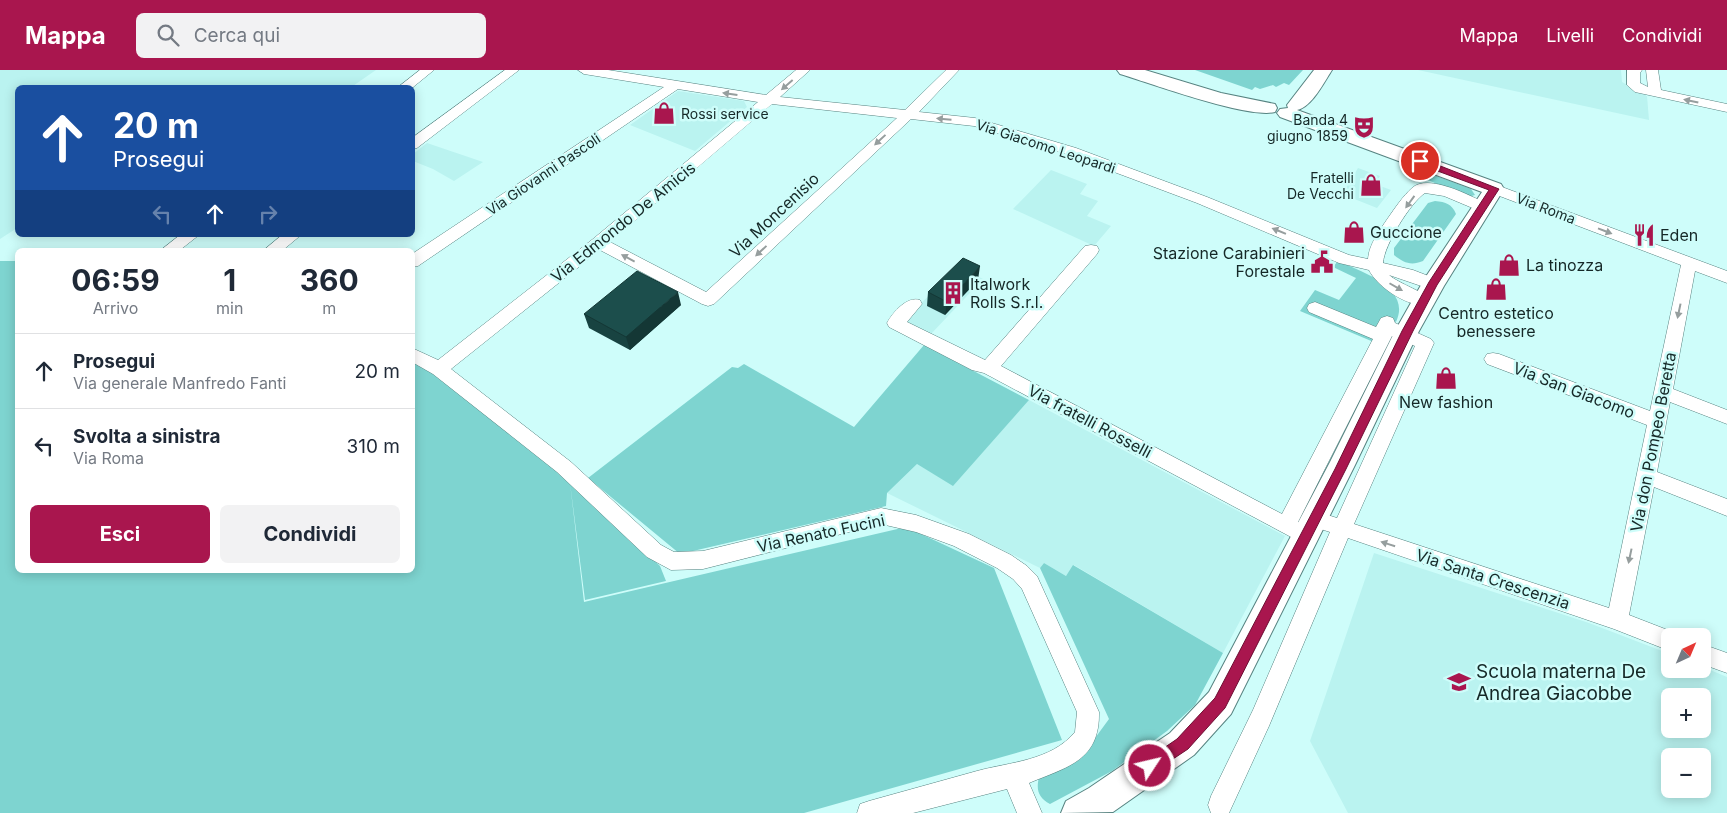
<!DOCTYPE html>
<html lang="it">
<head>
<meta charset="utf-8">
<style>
  :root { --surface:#fff; --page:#f2f2f3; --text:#1f2937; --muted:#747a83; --line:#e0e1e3; --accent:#a9164e }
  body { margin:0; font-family:Inter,sans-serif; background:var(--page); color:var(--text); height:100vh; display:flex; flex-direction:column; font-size:19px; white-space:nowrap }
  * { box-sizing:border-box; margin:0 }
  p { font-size:16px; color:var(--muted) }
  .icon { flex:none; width:28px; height:28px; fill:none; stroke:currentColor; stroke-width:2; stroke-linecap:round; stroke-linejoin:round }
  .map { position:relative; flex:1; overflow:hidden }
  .sheet { position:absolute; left:15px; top:178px; width:400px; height:325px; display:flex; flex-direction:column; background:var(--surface); border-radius:8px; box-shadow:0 2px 12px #0003 }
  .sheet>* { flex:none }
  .top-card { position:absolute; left:15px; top:15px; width:400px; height:152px; border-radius:8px; box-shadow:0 2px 12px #0003; background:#1a4fa0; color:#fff; overflow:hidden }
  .needle { width:32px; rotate:44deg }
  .controls { position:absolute; left:1661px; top:558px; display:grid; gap:10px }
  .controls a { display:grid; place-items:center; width:50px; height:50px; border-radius:8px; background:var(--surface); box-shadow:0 2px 12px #0003; font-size:25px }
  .pin { position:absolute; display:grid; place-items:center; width:42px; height:42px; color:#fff; margin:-21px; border:2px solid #fff; border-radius:50%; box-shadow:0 1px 5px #0007 }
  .me { position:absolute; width:55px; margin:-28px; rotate:55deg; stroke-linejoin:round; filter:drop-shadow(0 0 4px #0008) }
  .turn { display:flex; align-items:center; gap:18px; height:105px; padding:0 15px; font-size:22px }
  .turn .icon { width:65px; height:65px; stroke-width:2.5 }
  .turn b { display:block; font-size:35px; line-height:42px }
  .lanes { display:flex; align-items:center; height:48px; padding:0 15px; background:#0003; justify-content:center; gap:25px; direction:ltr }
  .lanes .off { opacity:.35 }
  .eta { display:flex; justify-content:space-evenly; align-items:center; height:85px; text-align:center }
  .eta b { font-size:30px; font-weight:700; line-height:35px }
  .button { display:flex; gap:10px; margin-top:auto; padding:10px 15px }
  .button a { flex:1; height:58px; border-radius:8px; background:var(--accent); color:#fff; font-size:20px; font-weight:700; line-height:58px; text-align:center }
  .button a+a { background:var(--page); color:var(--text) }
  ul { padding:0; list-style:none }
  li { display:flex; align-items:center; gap:15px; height:75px; padding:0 15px; border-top:1px solid var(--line) }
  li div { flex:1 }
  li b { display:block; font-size:19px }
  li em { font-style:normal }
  header { display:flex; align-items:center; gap:30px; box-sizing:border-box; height:70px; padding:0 25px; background:var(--accent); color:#fff }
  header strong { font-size:24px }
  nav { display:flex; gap:28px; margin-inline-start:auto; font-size:18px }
  .search { width:350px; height:45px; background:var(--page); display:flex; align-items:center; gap:12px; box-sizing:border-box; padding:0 18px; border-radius:8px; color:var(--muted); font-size:19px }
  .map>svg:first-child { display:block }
  .built { fill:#baf3f0; fill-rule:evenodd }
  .green { fill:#7ed4d0 }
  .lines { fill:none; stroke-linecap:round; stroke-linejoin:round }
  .street-casing { stroke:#578381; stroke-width:1 }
  .secondary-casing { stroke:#578381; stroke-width:2 }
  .street { fill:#fff; fill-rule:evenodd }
  .secondary { fill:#fff; fill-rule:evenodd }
  .wall { fill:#184341 }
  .shaded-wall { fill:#143735 }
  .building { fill:#1c4e4c; stroke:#143735 }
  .oneway { fill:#969e9e }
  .route { fill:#a9164e; stroke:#6e0e33 }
  .labels { text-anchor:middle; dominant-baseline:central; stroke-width:5; stroke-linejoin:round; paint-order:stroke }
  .far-poi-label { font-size:14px; fill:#152827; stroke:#cefdfa; text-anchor:end }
  .far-street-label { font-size:14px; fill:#152827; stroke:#cefdfa }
  .street-label { font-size:16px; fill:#152827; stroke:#cefdfa }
  .poi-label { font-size:16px; fill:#152827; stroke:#cefdfa; text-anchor:start }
  .near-poi-label { font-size:19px; fill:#152827; stroke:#cefdfa; text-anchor:start }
</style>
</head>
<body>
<header>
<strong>Mappa</strong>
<div class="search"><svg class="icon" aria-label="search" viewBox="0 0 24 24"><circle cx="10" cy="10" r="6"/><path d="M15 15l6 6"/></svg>Cerca qui</div>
<nav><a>Mappa</a><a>Livelli</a><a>Condividi</a></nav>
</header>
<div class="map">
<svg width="1727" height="743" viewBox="0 0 1727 743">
  <rect width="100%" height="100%" fill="#cefdfa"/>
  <path class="built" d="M0 0H376L350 18H18L17 158 0 169Z
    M1418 0H1621L1622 12 1647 26 1649 50Z
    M678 21 744 31 747 37 695 81 630 55Z
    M427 73 483 92 454 111 433 99 413 91V84Z
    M1358 98 1380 106 1375 114 1391 120 1377 138 1342 124Z
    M1051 100 1087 114 1080 124 1098 131 1087 146 1111 156 1094 176 1013 139Z
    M958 197 983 209 930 265 903 251Z
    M1029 330 1285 466 1223 583 1074 495 1066 506 1044 493 1040 498 887 423 917 394 953 415Z
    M1374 483 1589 553 1670 584V599H1702L1703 597 1727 607V743H1348L1310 671ZM1670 626H1702V659H1670ZM1670 686H1702V719H1670Z"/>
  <path class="green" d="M1195 0H1303L1289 15 1284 13 1276 17 1273 15 1260 19 1255 17 1252 20Z
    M1415 98 1471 119 1475 125 1468 127 1411 103Z
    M1435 131C1446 132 1452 134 1456 144L1423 191C1411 196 1404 193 1394 185V178L1428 133Z
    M0 191H17L18 500H412L413 292 428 300 571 412 660 496 666 511 585 530 570 413 584 532 906 457 994 498 1062 670 804 743H0Z
    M1338 191C1362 202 1412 218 1396 252L1389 249 1376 273 1300 241 1315 220 1339 230 1356 208 1333 197Z
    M924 275 1029 330 953 416 917 394 887 423 886 436 680 484 588 408 732 297 738 298 744 294 854 357Z
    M1044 493 1066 506 1073 495 1223 583 1195 635 1167 661 1112 701 1050 734C1038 727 1036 720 1039 707L1079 690 1109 649 1040 498Z"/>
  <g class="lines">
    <defs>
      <path id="street" d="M420 0H434L412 18H397Z
        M505 0H519L417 78 412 79V68Z
        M578 0H608L766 25 796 0H810L780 27 905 40 946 0H959L919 42 975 48 1076 78 1207 127 1349 185 1368 189C1369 174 1380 160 1388 148 1395 138 1403 126 1412 118 1428 103 1471 126 1487 134L1490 137 1487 140 1482 142 1444 126 1425 123C1411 132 1384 175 1383 193L1413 200 1439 210 1441 214 1439 218 1433 220 1389 205C1398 213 1428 224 1432 230L1430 234C1411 240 1377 217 1369 200L1339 193 1197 133 1066 84 974 56 911 49 714 234 708 236 702 234 600 180 451 299 571 392 661 475 674 482 703 481 881 438 916 445 969 464 1011 485 1027 496 1037 506 1099 642C1100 691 1067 697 1029 713L1042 743H1017L1007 719 913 743H857L860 734 869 731C905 721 941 711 977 701 1010 692 1051 691 1075 662L1077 642 1022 519 1013 509 997 498 954 476 916 462 881 454 703 499 671 500 647 487 557 402 433 304 412 292V278L438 290 593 169 758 32 678 19 418 196 412 197V184L664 17 584 4ZM772 34 897 48 706 222 610 172Z
        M1627 0H1642L1640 3V13L1648 17 1646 0H1658L1661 20 1727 34V42L1635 22 1627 15Z
        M1494 114 1727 201V213L1695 201 1673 319 1727 340V354L1670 332 1657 402 1727 429V446L1654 417 1629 545 1678 564 1679 566H1670V581L1614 559 1348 468 1269 656 1229 743H1211L1208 735 1211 726 1253 640 1330 462 1308 455 1305 449 1308 443 1315 441 1337 448 1415 276 1392 266 1298 452 1313 460 1316 466 1313 472 1306 475 984 303 972 300 889 257 887 253C893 242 907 226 920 230L922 234 907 252 985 290 1085 176 1091 175 1097 176 1099 180 1097 184 1001 296 1282 444 1373 269 1309 242 1307 238 1309 234 1315 232 1376 257 1381 248 1387 246 1393 248 1395 253 1431 269 1434 273 1354 454 1609 538 1647 355 1487 294 1484 289 1487 284 1493 283 1499 284 1650 341 1681 195 1489 122 1487 119 1489 116Z
        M180 165H199L180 180H161Z
        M282 165H301L283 180H264Z
        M1702 574 1727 583V603L1702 594Z"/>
      <path id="secondary" d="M1117 0H1145L1221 23 1275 34 1277 38 1275 42C1248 49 1150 13 1120 4Z
        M1314 0H1332C1324 12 1312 37 1297 40L1501 114 1504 119 1444 216 1419 261 1355 395 1231 644 1194 685 1113 742 1061 743 1066 731 1089 718 1170 663 1209 622 1330 392 1395 261 1425 208 1482 122 1280 47 1277 43 1280 39 1288 38 1287 35Z"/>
    </defs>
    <use href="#street" class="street-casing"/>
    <use href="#secondary" class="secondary-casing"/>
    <use href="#street" class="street"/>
    <use href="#secondary" class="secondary"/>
  </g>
  <path class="wall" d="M978 210 945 245 927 236 928 222Z
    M681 235 630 280 589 258 584 244Z"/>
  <path class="shaded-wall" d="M980 196 978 210 945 245 947 232Z
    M678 222 681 235 630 280 626 267Z"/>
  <path class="building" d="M963 188 980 196 947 232 928 222Z
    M637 201 678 222 626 267 584 244Z"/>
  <defs><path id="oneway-solid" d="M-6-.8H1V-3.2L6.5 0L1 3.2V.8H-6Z" transform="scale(1.25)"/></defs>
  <g class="oneway">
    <use href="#oneway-solid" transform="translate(787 15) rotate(139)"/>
    <use href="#oneway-solid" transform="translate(730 24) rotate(-172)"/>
    <use href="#oneway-solid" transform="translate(1691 31) rotate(-168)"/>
    <use href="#oneway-solid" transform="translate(944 49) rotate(-175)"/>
    <use href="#oneway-solid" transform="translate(880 70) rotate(137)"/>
    <use href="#oneway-solid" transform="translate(1410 132) rotate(126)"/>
    <use href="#oneway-solid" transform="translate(1279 161) rotate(-158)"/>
    <use href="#oneway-solid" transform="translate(1605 161) rotate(21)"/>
    <use href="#oneway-solid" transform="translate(761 181) rotate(137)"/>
    <use href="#oneway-solid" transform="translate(628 188) rotate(-152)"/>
    <use href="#oneway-solid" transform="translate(1396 217) rotate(30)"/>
    <use href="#oneway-solid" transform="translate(1679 241) rotate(102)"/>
    <use href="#oneway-solid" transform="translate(1388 474) rotate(-162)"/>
    <use href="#oneway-solid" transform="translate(1630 486) rotate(102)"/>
  </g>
  <path class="route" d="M1420 88 1499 119 1437 215 1413 261 1346 399 1225 638 1188 679 1155 701 1150 703 1145 701 1143 696 1145 691 1177 669 1215 628 1335 399 1402 261 1429 212 1489 120 1416 93V89Z"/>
  <defs>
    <symbol id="shop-bare" viewBox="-9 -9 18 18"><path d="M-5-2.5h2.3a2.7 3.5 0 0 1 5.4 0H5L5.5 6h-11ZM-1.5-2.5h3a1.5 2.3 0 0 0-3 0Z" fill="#a9164e" stroke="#cefdfa" stroke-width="2.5" paint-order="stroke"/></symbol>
    <symbol id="theatre-bare" viewBox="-9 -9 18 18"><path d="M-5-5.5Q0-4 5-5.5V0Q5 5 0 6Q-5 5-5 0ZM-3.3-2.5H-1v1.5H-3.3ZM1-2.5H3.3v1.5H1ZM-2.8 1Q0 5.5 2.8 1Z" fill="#a9164e" stroke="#cefdfa" stroke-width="2.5" paint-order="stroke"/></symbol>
    <symbol id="restaurant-bare" viewBox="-9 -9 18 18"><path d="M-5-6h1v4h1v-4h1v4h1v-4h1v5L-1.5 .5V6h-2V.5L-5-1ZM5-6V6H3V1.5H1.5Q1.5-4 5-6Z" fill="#a9164e" stroke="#cefdfa" stroke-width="2.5" paint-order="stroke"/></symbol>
    <symbol id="civic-bare" viewBox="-9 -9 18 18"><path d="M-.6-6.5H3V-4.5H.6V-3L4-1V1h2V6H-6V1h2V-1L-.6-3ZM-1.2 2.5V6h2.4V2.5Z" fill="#a9164e" stroke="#cefdfa" stroke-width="2.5" paint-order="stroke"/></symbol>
    <symbol id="building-bare" viewBox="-9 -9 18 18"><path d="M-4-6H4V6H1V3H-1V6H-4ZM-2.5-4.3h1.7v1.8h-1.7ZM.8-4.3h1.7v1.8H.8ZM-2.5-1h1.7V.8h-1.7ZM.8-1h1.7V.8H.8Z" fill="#a9164e" stroke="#cefdfa" stroke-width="2.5" paint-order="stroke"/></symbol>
    <symbol id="school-bare" viewBox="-9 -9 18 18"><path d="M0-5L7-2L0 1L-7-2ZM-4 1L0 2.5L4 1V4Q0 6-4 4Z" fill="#a9164e" stroke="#cefdfa" stroke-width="2.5" paint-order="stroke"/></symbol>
  </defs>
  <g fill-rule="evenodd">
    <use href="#shop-bare" x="648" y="27" width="32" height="32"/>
    <use href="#theatre-bare" x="1348" y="41" width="32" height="32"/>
    <use href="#shop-bare" x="1355" y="99" width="32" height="32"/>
    <use href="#shop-bare" x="1338" y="146" width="32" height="32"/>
    <use href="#restaurant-bare" x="1628" y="149" width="32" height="32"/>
    <use href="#civic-bare" x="1306" y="176" width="32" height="32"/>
    <use href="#shop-bare" x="1493" y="179" width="32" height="32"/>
    <use href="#shop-bare" x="1480" y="203" width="32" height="32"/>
    <use href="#building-bare" x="937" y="207" width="32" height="32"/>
    <use href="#shop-bare" x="1430" y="292" width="32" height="32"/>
    <use href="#school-bare" x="1443" y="596" width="32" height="32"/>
  </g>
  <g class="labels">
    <g class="far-poi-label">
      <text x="681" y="43" text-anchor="start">Rossi service</text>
      <text x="1348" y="49">Banda 4<tspan x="1348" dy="16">giugno 1859</tspan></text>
      <text x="1354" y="107">Fratelli<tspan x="1354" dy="16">De Vecchi</tspan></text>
    </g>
    <g class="far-street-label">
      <text transform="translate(1046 76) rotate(18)">Via Giacomo Leopardi</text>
      <text transform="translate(543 104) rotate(-34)">Via Giovanni Pascoli</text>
      <text transform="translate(1546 138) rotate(21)">Via Roma</text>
    </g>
    <g class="street-label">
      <text transform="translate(774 145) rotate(-43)">Via Moncenisio</text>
      <text transform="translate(623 152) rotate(-39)">Via Edmondo De Amicis</text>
      <text transform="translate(1574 320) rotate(21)">Via San Giacomo</text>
      <text transform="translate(1090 351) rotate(28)">Via fratelli Rosselli</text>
      <text transform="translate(1653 372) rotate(-79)">Via don Pompeo Beretta</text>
      <text transform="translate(821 463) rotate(-12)">Via Renato Fucini</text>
      <text transform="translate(1493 509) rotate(18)">Via Santa Crescenzia</text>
    </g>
    <g class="poi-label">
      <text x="1370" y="162">Guccione</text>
      <text x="1660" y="165">Eden</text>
      <text x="1305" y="183" text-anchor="end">Stazione Carabinieri<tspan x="1305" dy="18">Forestale</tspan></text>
      <text x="1526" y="195">La tinozza</text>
      <text x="970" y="214">Italwork<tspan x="970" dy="18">Rolls S.r.l.</tspan></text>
      <text x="1496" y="243" text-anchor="middle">Centro estetico<tspan x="1496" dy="18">benessere</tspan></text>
      <text x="1446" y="332" text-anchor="middle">New fashion</text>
    </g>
    <g class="near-poi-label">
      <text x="1476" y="601">Scuola materna De<tspan x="1476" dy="22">Andrea Giacobbe</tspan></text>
    </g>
  </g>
</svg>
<div class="controls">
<a><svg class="needle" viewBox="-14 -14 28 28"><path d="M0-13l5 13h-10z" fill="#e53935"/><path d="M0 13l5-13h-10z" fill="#747a83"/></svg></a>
<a>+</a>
<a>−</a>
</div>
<div class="pin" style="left:1420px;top:91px;background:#d93025"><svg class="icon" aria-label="arrive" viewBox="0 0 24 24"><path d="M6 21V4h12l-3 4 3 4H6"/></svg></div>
<svg class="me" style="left:1150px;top:696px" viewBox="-20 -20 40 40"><circle r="17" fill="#a9164e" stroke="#fff" stroke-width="3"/><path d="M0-11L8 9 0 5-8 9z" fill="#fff"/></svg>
<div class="top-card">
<div class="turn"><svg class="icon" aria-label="ahead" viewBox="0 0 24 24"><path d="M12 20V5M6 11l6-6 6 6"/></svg><div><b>20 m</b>Prosegui</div></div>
<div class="lanes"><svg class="icon off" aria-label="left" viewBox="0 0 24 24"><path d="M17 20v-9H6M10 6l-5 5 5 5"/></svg><svg class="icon" aria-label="ahead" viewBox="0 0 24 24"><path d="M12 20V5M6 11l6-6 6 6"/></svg><svg class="icon off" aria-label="right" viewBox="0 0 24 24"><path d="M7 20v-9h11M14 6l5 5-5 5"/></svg></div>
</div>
<section class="sheet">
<div class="eta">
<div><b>06:59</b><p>Arrivo</p></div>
<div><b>1</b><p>min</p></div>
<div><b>360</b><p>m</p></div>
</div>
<ul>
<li><svg class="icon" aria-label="ahead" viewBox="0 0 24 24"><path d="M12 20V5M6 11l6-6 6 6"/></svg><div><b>Prosegui</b><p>Via generale Manfredo Fanti</p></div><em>20 m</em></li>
<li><svg class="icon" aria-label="left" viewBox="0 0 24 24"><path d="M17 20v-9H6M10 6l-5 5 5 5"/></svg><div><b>Svolta a sinistra</b><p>Via Roma</p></div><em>310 m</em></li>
</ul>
<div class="button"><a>Esci</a><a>Condividi</a></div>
</section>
</div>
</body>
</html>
